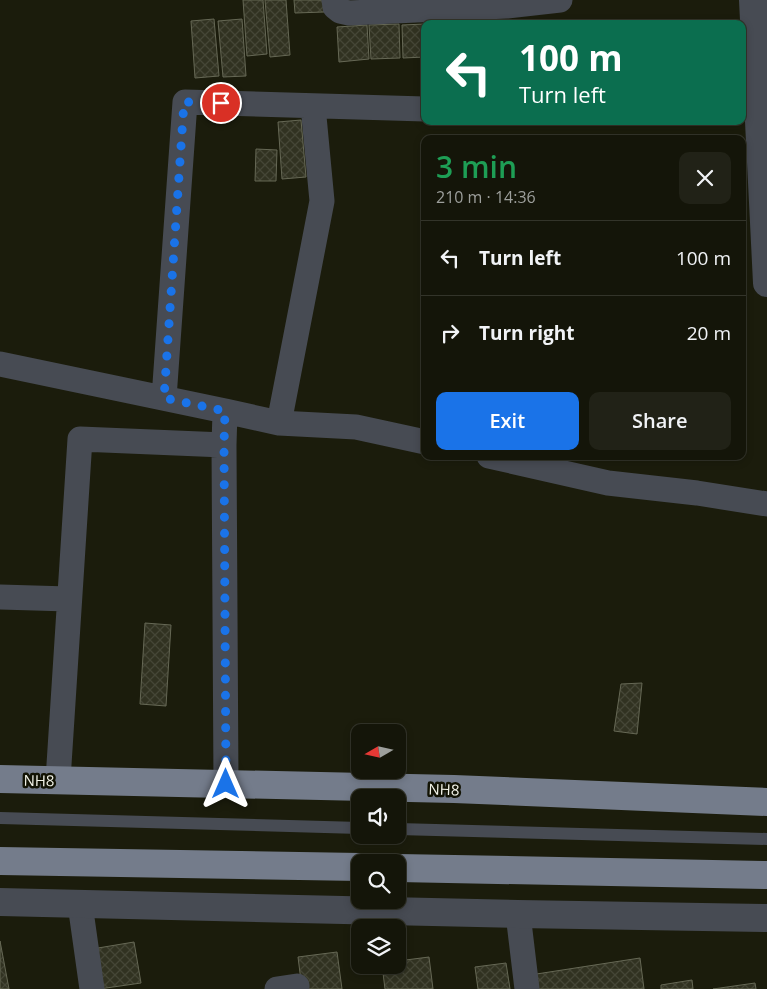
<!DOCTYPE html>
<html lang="en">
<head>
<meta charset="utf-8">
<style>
  :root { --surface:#141509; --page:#212217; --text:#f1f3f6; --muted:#9d9f9c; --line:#33342a; --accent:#1a73e8 }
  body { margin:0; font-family:"Open Sans",sans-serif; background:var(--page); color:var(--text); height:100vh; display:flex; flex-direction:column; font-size:19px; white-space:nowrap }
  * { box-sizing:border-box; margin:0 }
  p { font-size:16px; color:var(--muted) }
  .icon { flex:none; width:28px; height:28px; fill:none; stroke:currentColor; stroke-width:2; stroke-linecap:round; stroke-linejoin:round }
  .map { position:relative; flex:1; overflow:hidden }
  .side { position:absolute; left:421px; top:135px; width:325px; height:325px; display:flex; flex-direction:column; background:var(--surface); border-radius:10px; box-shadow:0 2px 8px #0003,0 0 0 1px var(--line) }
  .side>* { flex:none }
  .banner { position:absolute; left:421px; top:20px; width:325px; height:105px; border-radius:10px; box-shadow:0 2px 8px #0003,0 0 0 1px var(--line); background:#0b6e4f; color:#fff; overflow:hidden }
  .needle { width:32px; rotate:261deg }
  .tools { position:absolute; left:351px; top:724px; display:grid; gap:10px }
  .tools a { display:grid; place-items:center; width:55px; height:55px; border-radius:10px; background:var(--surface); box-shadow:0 2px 8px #0003,0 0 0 1px var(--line); font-size:25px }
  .pin { position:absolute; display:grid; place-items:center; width:42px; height:42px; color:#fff; margin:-21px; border:2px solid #fff; border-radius:50%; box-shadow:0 1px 5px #0007 }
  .me { position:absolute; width:55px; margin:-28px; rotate:0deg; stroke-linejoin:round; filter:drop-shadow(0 0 4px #0008) }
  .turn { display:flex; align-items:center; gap:18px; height:105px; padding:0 15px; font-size:22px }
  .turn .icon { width:65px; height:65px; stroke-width:2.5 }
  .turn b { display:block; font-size:35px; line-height:42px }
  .round { display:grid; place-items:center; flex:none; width:52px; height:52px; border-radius:10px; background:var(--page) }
  .overview { display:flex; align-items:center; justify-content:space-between; height:85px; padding:0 15px }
  h1 { font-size:30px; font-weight:600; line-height:38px; color:#1e9e55 }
  .primary-button { display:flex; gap:10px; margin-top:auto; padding:10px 15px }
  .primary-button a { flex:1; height:58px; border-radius:10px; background:var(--accent); color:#fff; font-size:20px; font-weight:600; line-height:58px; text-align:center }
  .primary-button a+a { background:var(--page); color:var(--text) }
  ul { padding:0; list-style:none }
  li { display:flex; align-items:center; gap:15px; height:75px; padding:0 15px; border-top:1px solid var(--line) }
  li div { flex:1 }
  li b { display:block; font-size:19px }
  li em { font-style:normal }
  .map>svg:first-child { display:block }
  .building { fill:url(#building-cross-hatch); stroke:#666855 }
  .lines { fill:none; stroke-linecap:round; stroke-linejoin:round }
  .service { stroke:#474b53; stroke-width:12 }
  .minor { stroke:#474b53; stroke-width:25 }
  .tertiary { stroke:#474b53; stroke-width:28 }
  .primary { stroke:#747c8b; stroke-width:28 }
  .route { stroke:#1a73e8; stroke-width:9; stroke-dasharray:0 16.2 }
  .labels { text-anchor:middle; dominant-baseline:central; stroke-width:5; stroke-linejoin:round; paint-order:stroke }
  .street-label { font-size:15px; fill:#f3f4e9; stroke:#121304 }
</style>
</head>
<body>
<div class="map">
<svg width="767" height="989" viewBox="0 0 767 989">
  <defs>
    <pattern id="building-cross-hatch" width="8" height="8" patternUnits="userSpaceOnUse" patternTransform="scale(1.25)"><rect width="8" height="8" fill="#313221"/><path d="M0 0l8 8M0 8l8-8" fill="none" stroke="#454636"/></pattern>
  </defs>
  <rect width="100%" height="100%" fill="#1b1c0c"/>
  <path class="building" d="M243 0H263L267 54 247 56Z
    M265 0H286L290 55 270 57Z
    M294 0H324V12L295 13Z
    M214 19 219 76 195 78 191 21Z
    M242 19 246 76 223 77 218 21Z
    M399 24 400 58 371 59 369 25Z
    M425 24V57L403 58 402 25Z
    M367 25 369 59 339 62 337 27Z
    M301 120 306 177 282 179 278 122Z
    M256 149 277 150 276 181H255Z
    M145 623 171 625 166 706 140 704Z
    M642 683 637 734 614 731 621 684Z
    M0 941 9 989H0Z
    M134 942 141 983 99 989 92 949Z
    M337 952 342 989H302L298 957Z
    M429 957 433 989H385L382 965H398V961Z
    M640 958 644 989H532L530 975Z
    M506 963 510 989H478L475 967Z
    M692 980 693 989H661V985Z
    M755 983 756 989H713Z"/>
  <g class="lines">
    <path class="service" d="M0 818 360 828
      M398 829 767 839"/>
    <path class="minor" d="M334 0 335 7 340 11 349 13 507 6 560 0
      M0 364 225 411 224 445 226 784
      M164 398 185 102 425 109
      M225 411 279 423 356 427 425 442
      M279 423 322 201 313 106
      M489 456 608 483 697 493 767 504
      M0 597 69 599
      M58 780 80 439 224 445
      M80 904 92 989
      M518 914 527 989
      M277 989 297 986"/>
    <path class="tertiary" d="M753 0 767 283
      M0 902 518 914 767 918"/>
    <path class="primary" d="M0 779 454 789 767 802
      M0 861 360 867
      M398 868 767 875"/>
  </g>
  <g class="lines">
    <path class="route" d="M221 103 184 102 164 398 225 411 224 445 226 784"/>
  </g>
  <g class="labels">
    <g class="street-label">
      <text transform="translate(39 780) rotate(1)">NH8</text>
      <text transform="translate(444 789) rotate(2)">NH8</text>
    </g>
  </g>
</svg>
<div class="tools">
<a><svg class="needle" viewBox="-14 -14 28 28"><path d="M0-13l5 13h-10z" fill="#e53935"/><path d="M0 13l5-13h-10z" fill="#9d9f9c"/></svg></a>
<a><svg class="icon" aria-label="sound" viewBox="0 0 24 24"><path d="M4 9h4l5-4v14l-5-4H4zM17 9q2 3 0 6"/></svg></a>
<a><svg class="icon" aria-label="search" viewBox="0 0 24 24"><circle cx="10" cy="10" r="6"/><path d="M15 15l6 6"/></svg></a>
<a><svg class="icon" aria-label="layers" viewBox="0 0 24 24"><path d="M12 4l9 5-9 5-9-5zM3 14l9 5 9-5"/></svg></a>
</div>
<div class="pin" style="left:221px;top:103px;background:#d93025"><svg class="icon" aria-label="arrive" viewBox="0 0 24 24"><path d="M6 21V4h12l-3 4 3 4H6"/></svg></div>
<svg class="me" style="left:226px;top:784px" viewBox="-20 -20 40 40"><path d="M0-17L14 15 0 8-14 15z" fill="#1a73e8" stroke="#fff" stroke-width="4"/></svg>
<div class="banner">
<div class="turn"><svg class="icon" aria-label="left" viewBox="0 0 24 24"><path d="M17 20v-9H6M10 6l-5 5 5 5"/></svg><div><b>100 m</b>Turn left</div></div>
</div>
<section class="side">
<div class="overview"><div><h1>3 min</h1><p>210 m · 14:36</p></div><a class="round"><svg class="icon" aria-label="close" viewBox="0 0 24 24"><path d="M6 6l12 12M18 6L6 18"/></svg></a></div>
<ul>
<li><svg class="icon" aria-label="left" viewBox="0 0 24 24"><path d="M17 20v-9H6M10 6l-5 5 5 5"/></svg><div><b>Turn left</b></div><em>100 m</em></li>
<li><svg class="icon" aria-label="right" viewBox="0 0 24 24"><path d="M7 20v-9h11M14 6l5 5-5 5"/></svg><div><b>Turn right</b></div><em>20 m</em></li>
</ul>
<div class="primary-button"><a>Exit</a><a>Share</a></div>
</section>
</div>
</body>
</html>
